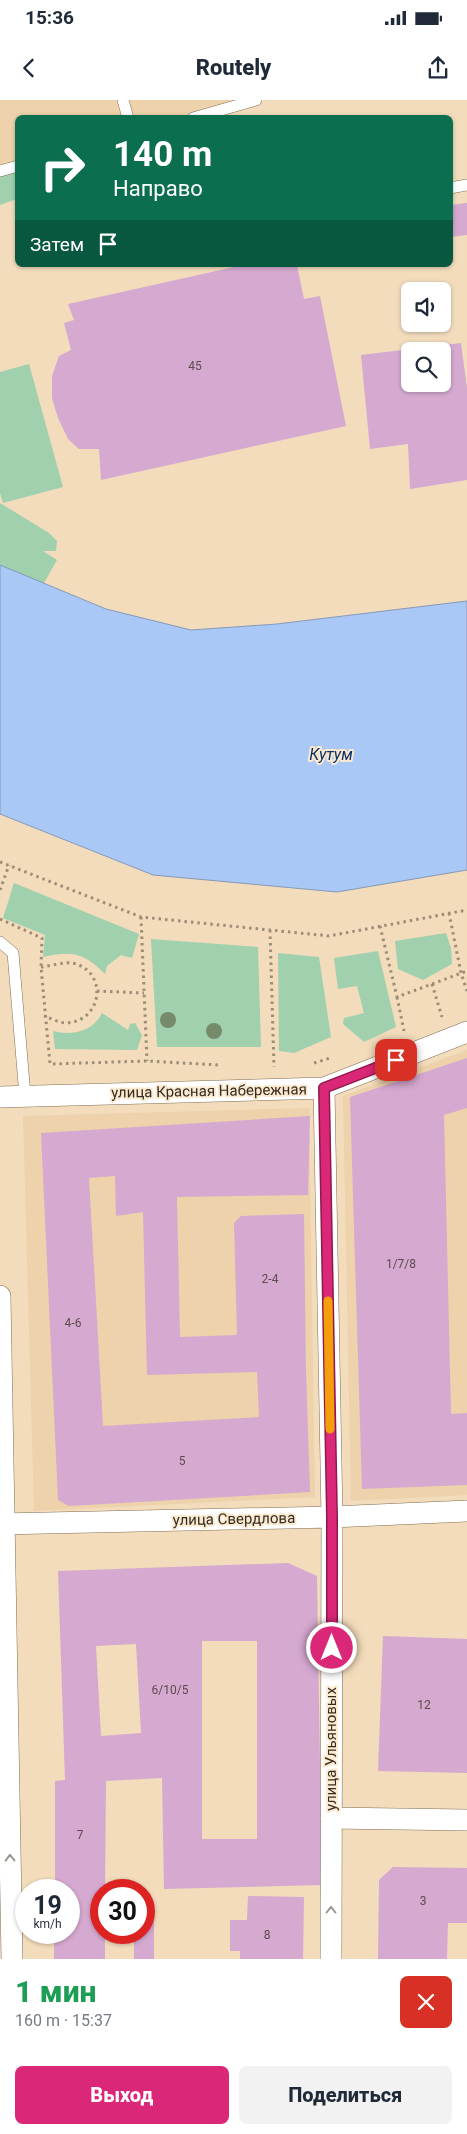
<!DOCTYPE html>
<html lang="ru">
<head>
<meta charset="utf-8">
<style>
  :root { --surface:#fff; --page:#f2f2f3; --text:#1f2937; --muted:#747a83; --accent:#db2777 }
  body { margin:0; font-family:Roboto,sans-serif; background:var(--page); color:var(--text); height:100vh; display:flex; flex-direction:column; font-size:19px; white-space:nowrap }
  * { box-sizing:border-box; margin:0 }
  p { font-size:16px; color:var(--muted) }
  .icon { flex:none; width:28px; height:28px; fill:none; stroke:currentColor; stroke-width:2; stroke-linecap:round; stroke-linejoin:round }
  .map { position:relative; height:1859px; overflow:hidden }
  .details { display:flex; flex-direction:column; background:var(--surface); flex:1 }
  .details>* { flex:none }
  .hud { position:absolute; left:15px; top:15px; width:438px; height:152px; border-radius:8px; box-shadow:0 1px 4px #0004; background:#0b6e4f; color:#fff; overflow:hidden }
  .tools { position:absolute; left:401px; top:182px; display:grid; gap:10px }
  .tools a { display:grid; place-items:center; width:50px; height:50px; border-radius:8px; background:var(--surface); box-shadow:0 1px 4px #0004; font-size:25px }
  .speed { position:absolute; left:15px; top:1779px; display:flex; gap:10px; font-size:25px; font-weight:700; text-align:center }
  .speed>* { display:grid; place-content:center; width:65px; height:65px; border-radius:50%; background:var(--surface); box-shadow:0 1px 4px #0004; line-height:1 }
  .speed small { font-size:12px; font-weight:400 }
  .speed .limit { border:8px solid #d22; background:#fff; color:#111 }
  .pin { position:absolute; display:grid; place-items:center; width:42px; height:42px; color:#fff; margin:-21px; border-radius:10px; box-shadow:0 2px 8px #0006 }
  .me { position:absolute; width:55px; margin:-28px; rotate:0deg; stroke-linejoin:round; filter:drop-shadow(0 0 4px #0008) }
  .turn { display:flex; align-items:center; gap:18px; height:105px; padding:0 15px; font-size:22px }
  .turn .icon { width:65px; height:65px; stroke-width:2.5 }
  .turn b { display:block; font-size:35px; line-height:42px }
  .then { display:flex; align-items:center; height:48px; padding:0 15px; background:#0003; gap:10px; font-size:19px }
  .round { display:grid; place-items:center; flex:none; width:52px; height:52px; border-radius:8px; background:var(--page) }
  .summary { display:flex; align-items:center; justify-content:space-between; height:85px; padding:0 15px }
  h1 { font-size:30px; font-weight:800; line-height:38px; color:#1e9e55 }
  .button { display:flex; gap:10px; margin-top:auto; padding:10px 15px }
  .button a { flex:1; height:58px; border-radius:8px; background:var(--accent); color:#fff; font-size:20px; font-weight:800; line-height:58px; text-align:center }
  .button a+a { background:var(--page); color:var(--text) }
  .status { display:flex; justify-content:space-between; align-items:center; height:35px; padding:0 25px; background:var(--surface); direction:ltr }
  .status svg { height:14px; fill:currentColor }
  header { display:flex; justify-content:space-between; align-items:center; height:65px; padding:0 15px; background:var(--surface); font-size:22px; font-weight:800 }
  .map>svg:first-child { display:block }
  .built { fill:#edd2ab }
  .green { fill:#a0d0ad }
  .water { fill:#a9c8f6; stroke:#8699b6 }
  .building { fill:#d5a9d0; fill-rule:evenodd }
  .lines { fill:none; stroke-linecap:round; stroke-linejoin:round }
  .service-casing { stroke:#816e51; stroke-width:12 }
  .minor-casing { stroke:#816e51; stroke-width:22 }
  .path { stroke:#9c8d76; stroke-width:3; stroke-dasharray:2.5 4; stroke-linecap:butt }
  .service { stroke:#fff; stroke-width:11 }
  .minor { stroke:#fff; stroke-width:21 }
  .tree { fill:#768b6a }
  .oneway { stroke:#9a9690 }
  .route-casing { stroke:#8e194d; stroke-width:12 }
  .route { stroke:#db2777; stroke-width:9 }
  .slow { stroke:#f59e0b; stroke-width:9 }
  .labels { text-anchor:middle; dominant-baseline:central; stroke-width:4; stroke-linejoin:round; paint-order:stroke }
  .number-label { font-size:12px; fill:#5c4b4c }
  .street-label { font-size:15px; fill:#342c20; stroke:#fcead0 }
  .water-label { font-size:16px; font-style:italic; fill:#0c3066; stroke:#fcead0 }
</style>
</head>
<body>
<div class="status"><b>15:36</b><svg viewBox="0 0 49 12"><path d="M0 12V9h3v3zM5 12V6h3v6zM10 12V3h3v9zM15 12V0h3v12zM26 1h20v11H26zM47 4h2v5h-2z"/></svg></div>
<header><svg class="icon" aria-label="back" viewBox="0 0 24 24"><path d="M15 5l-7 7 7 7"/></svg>Routely<svg class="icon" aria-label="share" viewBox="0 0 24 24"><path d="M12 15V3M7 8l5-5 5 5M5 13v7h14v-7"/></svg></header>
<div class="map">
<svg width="467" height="1859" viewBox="0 0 467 1859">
  <rect width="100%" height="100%" fill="#f2dcbc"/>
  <path class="built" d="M0 0H247L185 17 18 18 17 65 0 70Z
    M467 950V1395L351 1401 343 996Z
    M309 1008 315 1397 34 1411 23 1016Z"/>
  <path class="green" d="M17 66V99L0 105V71Z
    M29 264 63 387 3 403 0 393V272Z
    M0 403 49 433 57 441 56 451H43L57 460 44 483 0 526Z
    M14 783 139 834 132 858 121 855 107 866 105 874C83 852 72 851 43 857L45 835 3 818Z
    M446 833 451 848 452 864 423 880 398 869 395 841Z
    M151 839 258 847 261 947H157Z
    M378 851 396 927 364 942 343 924 344 918 364 913 357 886 338 889 334 858Z
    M278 853 319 857 331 937 294 953 279 951Z
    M102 913 128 930 130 924 135 923 142 935 137 950 55 949 53 931C71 936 93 932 102 913Z"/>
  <path class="water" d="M0 465 106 509 191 530 277 524 467 501V770L337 792 153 775 0 714Z"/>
  <path class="building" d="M467 103V135L450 137V105Z
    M243 165H281V167L297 165 304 199 320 196 346 326 101 380 99 349H79L68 339 58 318 52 298V276L59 256 71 250 64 223 74 220 68 204Z
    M461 243 467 288V380L410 389 408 344 370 349 361 255ZM410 251H442V284H410Z
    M467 958V1008L444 1015 451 1314 467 1313V1385L362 1389 350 997Z
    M310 1016 308 1095 177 1097 180 1237 237 1235 234 1123 241 1116 304 1114 306 1272 310 1392 69 1406 58 1400 41 1033ZM115 1076 116 1116 143 1112 147 1275 257 1272 259 1317 103 1326 89 1078Z
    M288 1463 317 1476 322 1785 164 1789 162 1678 106 1681 105 1790H101V1832H105V1859H54V1832H69V1790H55V1681L65 1680 58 1471ZM202 1541H257V1739H202ZM136 1544 141 1633 101 1636 96 1546Z
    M383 1536 467 1539V1673L378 1671Z
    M393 1767 467 1768V1823H448L447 1859H378L379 1780Z
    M248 1796 304 1797 303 1859H240V1851H230V1820H247Z
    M144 1801H154V1859H134V1832H144Z"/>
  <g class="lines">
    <defs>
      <path id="service" d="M123 0 128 18
        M193 18 256 0
        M0 71 18 66
        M450 88 467 85
        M0 842 13 853 25 996"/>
      <path id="minor" d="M324 988 332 1417 331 1859
        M0 997 324 988 467 932
        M0 1196 12 1859
        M0 1424 332 1417 467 1411
        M331 1718 467 1720"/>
    </defs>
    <use href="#service" class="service-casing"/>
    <use href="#minor" class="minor-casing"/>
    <path class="path" d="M0 762 141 817 329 836 467 810
      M0 790 9 765
      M449 813 461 873 467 891
      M141 817 147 961
      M0 819 42 838 41 867 50 964 147 961 219 965
      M380 826 397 897 467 871
      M270 830 274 967
      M41 867C50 866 63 862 72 863 108 870 104 921 66 923 59 923 51 918 44 916
      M432 884 442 917
      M97 891 144 893
      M397 897 404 931
      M314 963 330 958"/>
    <use href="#service" class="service"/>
    <use href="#minor" class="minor"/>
  </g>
  <g class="tree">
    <circle cx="168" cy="920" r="8"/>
    <circle cx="214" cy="931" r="8"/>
  </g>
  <defs><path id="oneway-chevron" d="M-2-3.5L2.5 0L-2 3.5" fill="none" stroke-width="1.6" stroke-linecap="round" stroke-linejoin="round" transform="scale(1.25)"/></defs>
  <g class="oneway">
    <use href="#oneway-chevron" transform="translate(10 1758) rotate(-91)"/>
    <use href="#oneway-chevron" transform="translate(331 1810) rotate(-90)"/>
  </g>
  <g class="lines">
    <defs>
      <path id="route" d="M332 1548V1417L324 988 396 960"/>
    </defs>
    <use href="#route" class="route-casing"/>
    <use href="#route" class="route"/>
    <path class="slow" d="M328 1201 330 1329"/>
  </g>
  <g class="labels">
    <g class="number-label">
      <text x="195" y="266">45</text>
      <text x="401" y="1164">1/7/8</text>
      <text x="270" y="1179">2-4</text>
      <text x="73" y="1223">4-6</text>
      <text x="182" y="1361">5</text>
      <text x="170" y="1590">6/10/5</text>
      <text x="424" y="1605">12</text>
      <text x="80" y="1735">7</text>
      <text x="423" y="1801">3</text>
      <text x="267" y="1835">8</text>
    </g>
    <g class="street-label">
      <text transform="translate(209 991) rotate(-1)">улица Красная Набережная</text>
      <text transform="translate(234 1419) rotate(-1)">улица Свердлова</text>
      <text transform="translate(331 1649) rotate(-90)">улица Ульяновых</text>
    </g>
    <g class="water-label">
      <text x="331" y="654">Кутум</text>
    </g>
  </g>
</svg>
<div class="tools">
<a><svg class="icon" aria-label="sound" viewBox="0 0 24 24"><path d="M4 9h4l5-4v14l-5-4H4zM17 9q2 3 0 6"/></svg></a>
<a><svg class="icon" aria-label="search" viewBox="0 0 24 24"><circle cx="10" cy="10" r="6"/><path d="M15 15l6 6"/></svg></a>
</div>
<div class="speed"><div>19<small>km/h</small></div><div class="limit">30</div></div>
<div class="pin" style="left:396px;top:960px;background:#d93025"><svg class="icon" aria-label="arrive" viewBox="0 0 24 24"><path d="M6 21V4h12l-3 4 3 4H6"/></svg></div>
<svg class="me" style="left:332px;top:1548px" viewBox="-20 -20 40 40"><circle r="17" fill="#db2777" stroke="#fff" stroke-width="3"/><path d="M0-11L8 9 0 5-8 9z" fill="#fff"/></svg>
<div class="hud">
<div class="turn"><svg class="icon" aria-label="right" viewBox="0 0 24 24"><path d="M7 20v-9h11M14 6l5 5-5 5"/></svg><div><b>140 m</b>Направо</div></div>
<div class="then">Затем<svg class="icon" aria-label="arrive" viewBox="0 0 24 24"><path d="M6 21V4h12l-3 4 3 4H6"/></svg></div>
</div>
</div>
<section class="details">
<div class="summary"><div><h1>1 мин</h1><p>160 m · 15:37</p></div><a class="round" style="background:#d93025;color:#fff"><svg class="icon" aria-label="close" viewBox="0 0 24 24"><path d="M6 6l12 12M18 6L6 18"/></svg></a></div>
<div class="button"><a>Выход</a><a>Поделиться</a></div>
</section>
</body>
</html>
